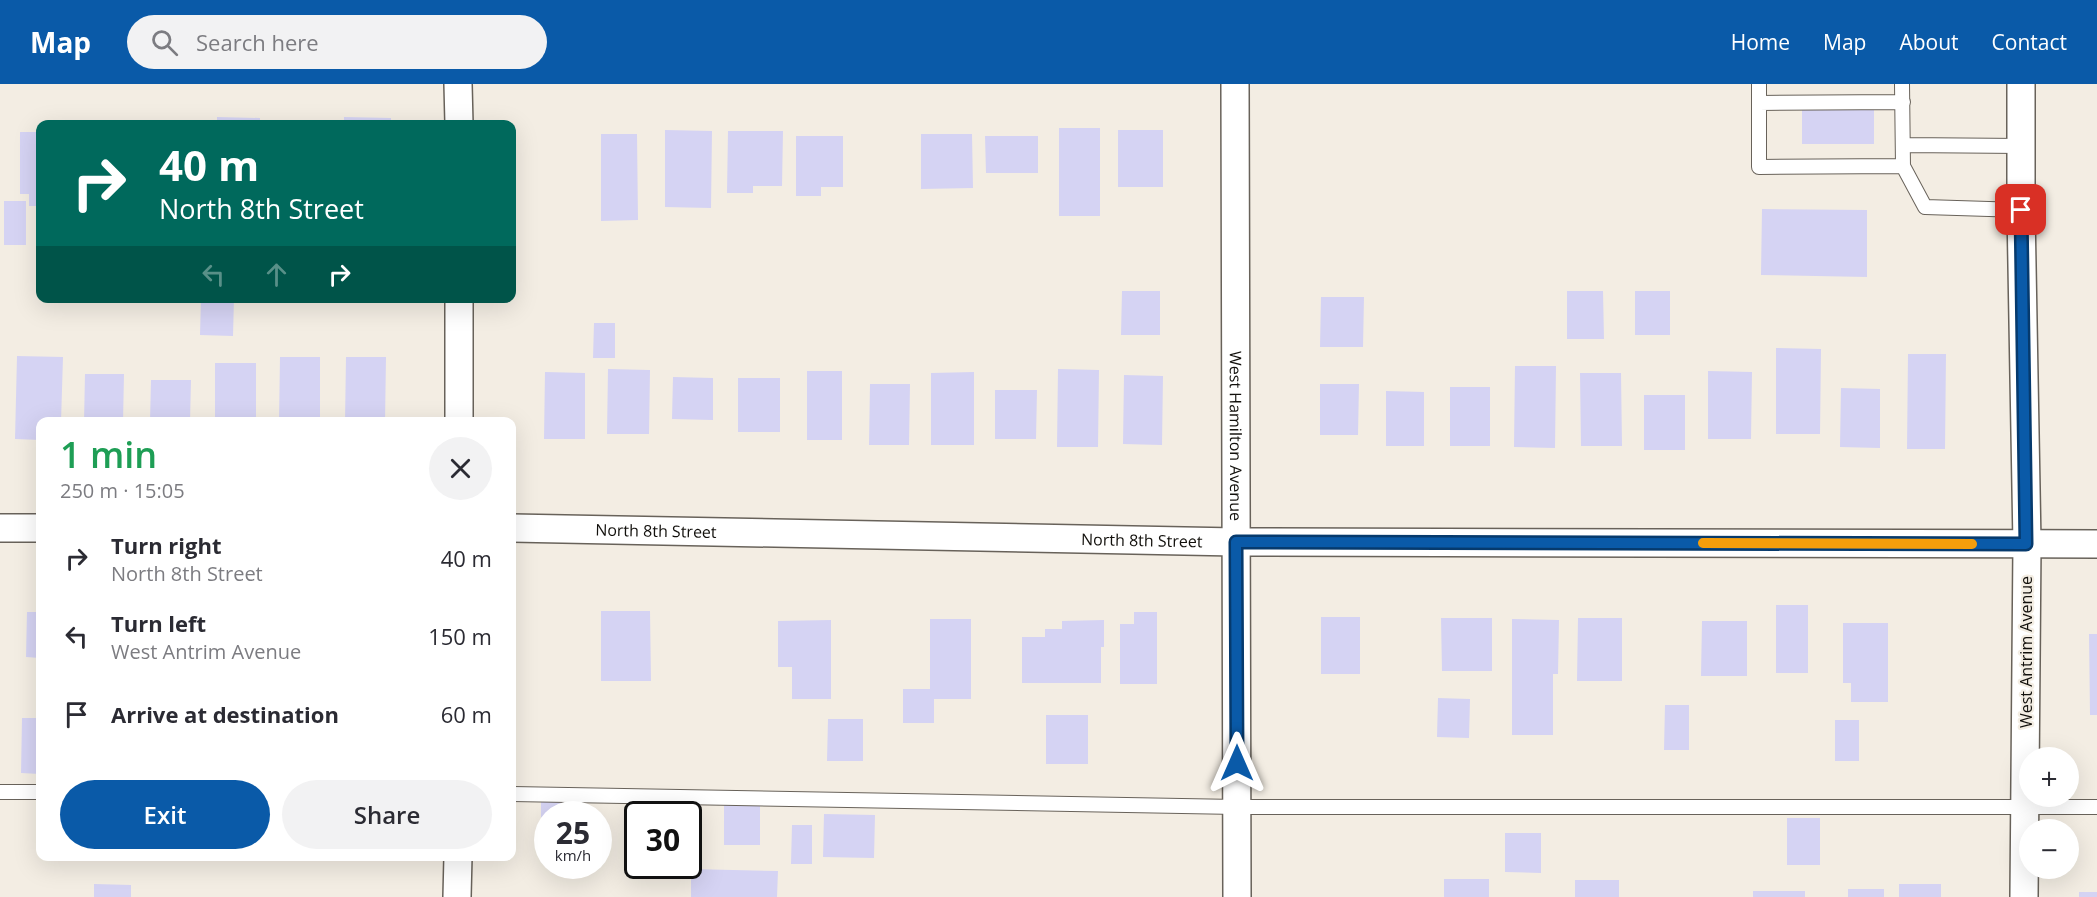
<!DOCTYPE html>
<html lang="en">
<head>
<meta charset="utf-8">
<style>
  :root { --surface:#fff; --page:#f2f2f3; --text:#2b2b33; --muted:#7c7c81; --accent:#0a5aa8 }
  body { margin:0; font-family:"Open Sans",sans-serif; background:var(--page); color:var(--text); height:100vh; display:flex; flex-direction:column; font-size:22px; white-space:nowrap }
  * { box-sizing:border-box; margin:0 }
  p { font-size:20px; color:var(--muted) }
  .icon { flex:none; width:33px; height:33px; fill:none; stroke:currentColor; stroke-width:2; stroke-linecap:round; stroke-linejoin:round }
  .map { position:relative; flex:1; overflow:hidden }
  .panel { position:absolute; left:36px; top:333px; width:480px; height:444px; display:flex; flex-direction:column; background:var(--surface); border-radius:12px; box-shadow:0 6px 24px #0002 }
  .panel>* { flex:none }
  .top-card { position:absolute; left:36px; top:36px; width:480px; height:183px; border-radius:12px; box-shadow:0 6px 24px #0002; background:#00695c; color:#fff; overflow:hidden }
  .controls { position:absolute; left:2019px; top:663px; display:grid; gap:12px }
  .controls a { display:grid; place-items:center; width:60px; height:60px; border-radius:50%; background:var(--surface); box-shadow:0 6px 24px #0002; font-size:30px }
  .speed { position:absolute; left:534px; top:717px; display:flex; gap:12px; font-size:30px; font-weight:700; text-align:center }
  .speed>* { display:grid; place-content:center; width:78px; height:78px; border-radius:50%; background:var(--surface); box-shadow:0 6px 24px #0002; line-height:1 }
  .speed small { font-size:15px; font-weight:400 }
  .speed .limit { border:3px solid #111; border-radius:9px; background:#fff; color:#111 }
  .pin { position:absolute; display:grid; place-items:center; width:51px; height:51px; color:#fff; margin:-26px; border-radius:12px; box-shadow:0 3px 9px #0006 }
  .me { position:absolute; width:66px; margin:-33px; rotate:0deg; stroke-linejoin:round; filter:drop-shadow(0 0 4px #0008) }
  .turn { display:flex; align-items:center; gap:21px; height:126px; padding:0 24px; font-size:27px }
  .turn .icon { width:78px; height:78px; stroke-width:2.5 }
  .turn b { display:block; font-size:42px; line-height:51px }
  .lanes { display:flex; align-items:center; height:57px; padding:0 24px; background:#0003; justify-content:center; gap:30px; direction:ltr }
  .lanes .off { opacity:.35 }
  .round { display:grid; place-items:center; flex:none; width:63px; height:63px; border-radius:32px; background:var(--page) }
  .overview { display:flex; align-items:center; justify-content:space-between; height:102px; padding:0 24px }
  h1 { font-size:36px; font-weight:600; line-height:45px; color:#1e9e55 }
  .button { display:flex; gap:12px; margin-top:auto; padding:12px 24px }
  .button a { flex:1; height:69px; border-radius:36px; background:var(--accent); color:#fff; font-size:24px; font-weight:600; line-height:69px; text-align:center }
  .button a+a { background:var(--page); color:var(--text) }
  ul { padding:0; list-style:none }
  li { display:flex; align-items:center; gap:18px; height:78px; padding:0 24px }
  li div { flex:1 }
  li b { display:block; font-size:22px }
  li em { font-style:normal }
  header { display:flex; align-items:center; gap:36px; box-sizing:border-box; height:84px; padding:0 30px; background:var(--accent); color:#fff }
  header strong { font-size:28px }
  nav { display:flex; gap:33px; margin-inline-start:auto; font-size:21px }
  .search { width:420px; height:54px; background:var(--page); display:flex; align-items:center; gap:15px; box-sizing:border-box; padding:0 21px; border-radius:33px; color:var(--muted); font-size:22px }
  .map>svg:first-child { display:block }
  .building { fill:#d5d3f3 }
  .lines { fill:none; stroke-linecap:round; stroke-linejoin:round }
  .service-casing { stroke:#68625a; stroke-width:16 }
  .minor-casing { stroke:#68625a; stroke-width:30 }
  .service { stroke:#fff; stroke-width:14 }
  .minor { stroke:#fff; stroke-width:27 }
  .route-casing { stroke:#063a6d; stroke-width:15 }
  .route { stroke:#0a5aa8; stroke-width:10 }
  .slow { stroke:#f59e0b; stroke-width:10 }
  .labels { text-anchor:middle; dominant-baseline:central; stroke-width:4.5; stroke-linejoin:round; paint-order:stroke }
  .street-label { font-size:16px; fill:#12100c; stroke:#f3ede3 }
</style>
</head>
<body>
<header>
<strong>Map</strong>
<div class="search"><svg class="icon" aria-label="search" viewBox="0 0 24 24"><circle cx="10" cy="10" r="6"/><path d="M15 15l6 6"/></svg>Search here</div>
<nav><a>Home</a><a>Map</a><a>About</a><a>Contact</a></nav>
</header>
<div class="map">
<svg width="2097" height="813" viewBox="0 0 2097 813">
  <rect width="100%" height="100%" fill="#f3ede3"/>
  <path class="building" d="M1802 22H1874V60H1802Z
    M217 33 260 34V40H217Z
    M344 33 391 34V40H344Z
    M1059 44H1100V132H1059Z
    M665 46 712 47 711 124 665 123Z
    M1118 46H1163V103H1118Z
    M728 47H783L782 102H753V109H727Z
    M20 48H40V122H29V110H20Z
    M601 50H637L638 136 601 137Z
    M921 50H972L973 104 921 105Z
    M796 52H843V103H821V112H796Z
    M985 52H1038V89H986Z
    M4 117H26V161H4Z
    M1762 125 1867 126V193L1761 191Z
    M1122 207H1160V251H1121Z
    M1567 207H1603L1604 255H1567Z
    M1635 207H1670V251H1635Z
    M1321 213H1364L1363 263H1320Z
    M201 214H234L233 252 200 251Z
    M594 239H615V274H593Z
    M1776 264 1821 265 1820 350H1776Z
    M1908 270H1946L1945 365H1907Z
    M17 272 63 273 61 338H40V356L15 355Z
    M280 273H320V338H279Z
    M346 273H386L385 338H345Z
    M215 279H256V338H215Z
    M1515 282H1556L1555 364 1514 363Z
    M608 285 650 286 649 350H607Z
    M1058 285 1099 286 1098 363H1057Z
    M807 287H842V356H807Z
    M1708 287 1752 288 1751 355H1708Z
    M545 288 585 289V355H544Z
    M974 288V361H931V289Z
    M1580 289H1621L1622 362H1581Z
    M85 290H124L123 338H84Z
    M1124 291 1163 292 1162 361 1123 360Z
    M673 293 713 294V336L672 335Z
    M738 294H780V348H738Z
    M151 296H191L190 338H150Z
    M870 300H910L909 361H869Z
    M1320 300H1359L1358 351H1320Z
    M1450 303H1490V362H1450Z
    M1841 304 1880 305V364L1840 363Z
    M995 306H1037L1036 355H995Z
    M1386 307 1424 308V362H1386Z
    M1644 311H1685V366H1644Z
    M1776 521H1808V589H1776Z
    M601 527H650L651 597H601Z
    M27 528H40V574L26 573Z
    M1134 528H1157V600H1120V540H1134Z
    M1321 533H1360V590H1321Z
    M1441 534H1492V587H1442Z
    M1578 534H1622V597H1577Z
    M930 535H971V615H934V639H903V605H930Z
    M1512 535 1559 536 1558 590H1553V651H1512Z
    M831 536V615H792V583H778V537Z
    M1104 536V563H1101V599H1022V553H1045V545H1062V537Z
    M1702 537H1747V592H1701Z
    M1843 539H1888V618H1851V599H1843Z
    M2089 550H2097V631H2090Z
    M1438 614 1470 615 1469 654 1437 653Z
    M1665 621H1689V666H1664Z
    M1046 631H1088V680H1046Z
    M22 634H40V690L21 689Z
    M828 635H863V677H827Z
    M1835 636H1859V677H1835Z
    M541 715H583V730H548V760H541Z
    M724 718H760V761H724Z
    M824 730 875 731 874 774 823 773Z
    M1787 734H1820V781H1787Z
    M792 741H812V780H791Z
    M1505 749H1541V789L1505 788Z
    M691 785 778 787 777 813H691Z
    M1444 795H1489V813H1444Z
    M1575 796H1619V813H1575Z
    M94 800 131 801V813H94Z
    M1899 800H1941V813H1899Z
    M1848 805H1884V813H1848Z
    M1753 807H1805V813H1753Z
    M2079 808H2097V813H2079Z"/>
  <g class="lines">
    <defs>
      <path id="service" d="M1759 0V83L1903 82 1902 0
        M1759 19 1903 18
        M1903 61 2022 62
        M1903 82 1925 123 2021 126
        M0 708H40
        M512 710 1237 723H2097"/>
      <g id="minor">
        <path d="M458 0 459 40"/>
        <path id="s1" d="M1235 0 1237 813"/>
        <path d="M2021 0V126L2027 460 2024 813"/>
        <path d="M459 214V338"/>
        <path d="M0 444H40"/>
        <path id="s2" d="M512 444 1236 458 2097 460"/>
        <path d="M457 813 458 772"/>
      </g>
    </defs>
    <use href="#service" class="service-casing"/>
    <use href="#minor" class="minor-casing"/>
    <use href="#service" class="service"/>
    <use href="#minor" class="minor"/>
  </g>
  <g class="lines">
    <defs>
      <path id="route" d="M1237 679 1236 458 2026 460 2021 126"/>
    </defs>
    <use href="#route" class="route-casing"/>
    <use href="#route" class="route"/>
    <path class="slow" d="M1703 459 1972 460"/>
  </g>
  <g class="labels">
    <g class="street-label">
      <text stroke="none"><textPath href="#s1" startOffset="352">West Hamilton Avenue</textPath></text>
      <text stroke="none"><textPath href="#s2" startOffset="144">North 8th Street</textPath></text>
      <text stroke="none"><textPath href="#s2" startOffset="630">North 8th Street</textPath></text>
      <text transform="translate(2026 568) rotate(-90)">West Antrim Avenue</text>
    </g>
  </g>
</svg>
<div class="controls">
<a>+</a>
<a>−</a>
</div>
<div class="speed"><div>25<small>km/h</small></div><div class="limit">30</div></div>
<div class="pin" style="left:2021px;top:126px;background:#d93025"><svg class="icon" aria-label="arrive" viewBox="0 0 24 24"><path d="M6 21V4h12l-3 4 3 4H6"/></svg></div>
<svg class="me" style="left:1237px;top:679px" viewBox="-20 -20 40 40"><path d="M0-17L14 15 0 8-14 15z" fill="#0a5aa8" stroke="#fff" stroke-width="4"/></svg>
<div class="top-card">
<div class="turn"><svg class="icon" aria-label="right" viewBox="0 0 24 24"><path d="M7 20v-9h11M14 6l5 5-5 5"/></svg><div><b>40 m</b>North 8th Street</div></div>
<div class="lanes"><svg class="icon off" aria-label="left" viewBox="0 0 24 24"><path d="M17 20v-9H6M10 6l-5 5 5 5"/></svg><svg class="icon off" aria-label="ahead" viewBox="0 0 24 24"><path d="M12 20V5M6 11l6-6 6 6"/></svg><svg class="icon" aria-label="right" viewBox="0 0 24 24"><path d="M7 20v-9h11M14 6l5 5-5 5"/></svg></div>
</div>
<section class="panel">
<div class="overview"><div><h1>1 min</h1><p>250 m · 15:05</p></div><a class="round"><svg class="icon" aria-label="close" viewBox="0 0 24 24"><path d="M6 6l12 12M18 6L6 18"/></svg></a></div>
<ul>
<li><svg class="icon" aria-label="right" viewBox="0 0 24 24"><path d="M7 20v-9h11M14 6l5 5-5 5"/></svg><div><b>Turn right</b><p>North 8th Street</p></div><em>40 m</em></li>
<li><svg class="icon" aria-label="left" viewBox="0 0 24 24"><path d="M17 20v-9H6M10 6l-5 5 5 5"/></svg><div><b>Turn left</b><p>West Antrim Avenue</p></div><em>150 m</em></li>
<li><svg class="icon" aria-label="arrive" viewBox="0 0 24 24"><path d="M6 21V4h12l-3 4 3 4H6"/></svg><div><b>Arrive at destination</b></div><em>60 m</em></li>
</ul>
<div class="button"><a>Exit</a><a>Share</a></div>
</section>
</div>
</body>
</html>
